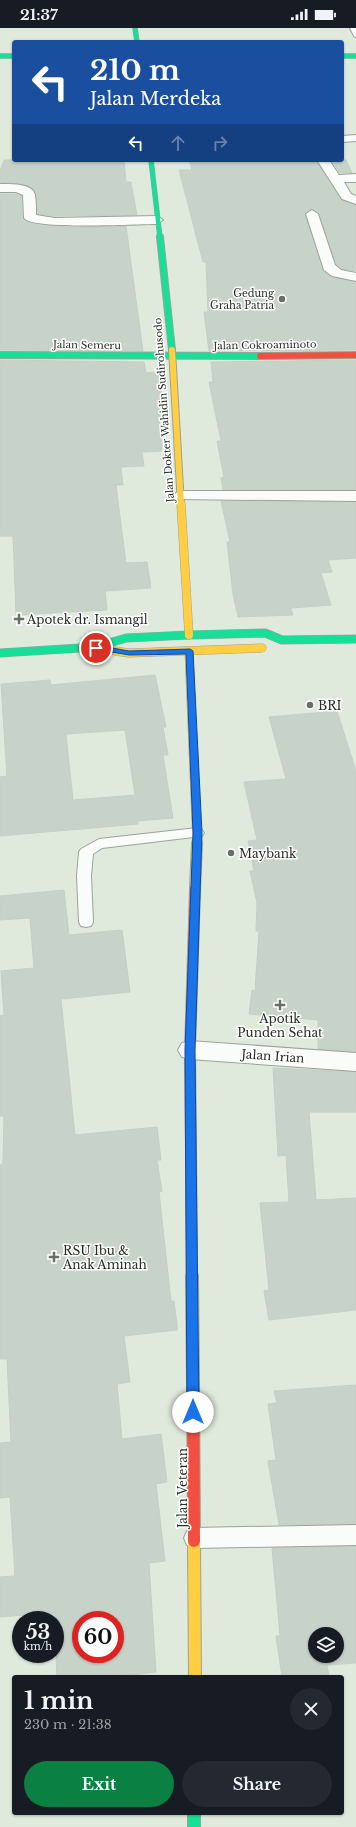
<!DOCTYPE html>
<html lang="en">
<head>
<meta charset="utf-8">
<style>
  :root { --surface:#171b24; --page:#242831; --text:#f1f3f6; --muted:#9ea1a6; --accent:#0b8043 }
  body { margin:0; font-family:"Libre Baskerville",serif; background:var(--page); color:var(--text); height:100vh; display:flex; flex-direction:column; font-size:15px; white-space:nowrap }
  * { box-sizing:border-box; margin:0 }
  p { font-size:13px; color:var(--muted) }
  .icon { flex:none; width:22px; height:22px; fill:none; stroke:currentColor; stroke-width:2; stroke-linecap:round; stroke-linejoin:round }
  .map { position:relative; flex:1; overflow:hidden }
  .sheet { position:absolute; left:12px; top:1647px; width:332px; height:140px; display:flex; flex-direction:column; background:var(--surface); border-radius:4px; box-shadow:0 1px 3px #0004 }
  .sheet>* { flex:none }
  .guide { position:absolute; left:12px; top:12px; width:332px; height:122px; border-radius:4px; box-shadow:0 1px 3px #0004; background:#1a4fa0; color:#fff; overflow:hidden }
  .controls { position:absolute; left:308px; top:1599px; display:grid; gap:8px }
  .controls a { display:grid; place-items:center; width:36px; height:36px; border-radius:50%; background:var(--surface); box-shadow:0 1px 3px #0004; font-size:20px }
  .speed { position:absolute; left:12px; top:1583px; display:flex; gap:8px; font-size:20px; font-weight:700; text-align:center }
  .speed>* { display:grid; place-content:center; width:52px; height:52px; border-radius:50%; background:var(--surface); box-shadow:0 1px 3px #0004; line-height:1 }
  .speed small { font-size:10px; font-weight:400 }
  .speed .limit { border:6px solid #d22; background:#fff; color:#111 }
  .pin { position:absolute; display:grid; place-items:center; width:34px; height:34px; color:#fff; margin:-17px; border:2px solid #fff; border-radius:50%; box-shadow:0 1px 4px #0007 }
  .me { position:absolute; width:44px; margin:-22px; rotate:0deg; stroke-linejoin:round; filter:drop-shadow(0 0 3px #0008) }
  .turn { display:flex; align-items:center; gap:14px; height:84px; padding:0 12px; font-size:18px }
  .turn .icon { width:52px; height:52px; stroke-width:2.5 }
  .turn b { display:block; font-size:28px; line-height:34px }
  .lanes { display:flex; align-items:center; height:38px; padding:0 12px; background:#0003; justify-content:center; gap:20px; direction:ltr }
  .lanes .off { opacity:.35 }
  .round { display:grid; place-items:center; flex:none; width:42px; height:42px; border-radius:21px; background:var(--page) }
  .headline { display:flex; align-items:center; justify-content:space-between; height:68px; padding:0 12px }
  h1 { font-size:24px; font-weight:700; line-height:30px }
  .cta { display:flex; gap:8px; margin-top:auto; padding:8px 12px }
  .cta a { flex:1; height:46px; border-radius:24px; background:var(--accent); color:#fff; font-size:16px; font-weight:700; line-height:46px; text-align:center }
  .cta a+a { background:var(--page); color:var(--text) }
  .status { display:flex; justify-content:space-between; align-items:center; height:28px; padding:0 20px; background:var(--surface); direction:ltr }
  .status svg { height:11px; fill:currentColor }
  .map>svg:first-child { display:block }
  .building { fill:#c7d2c8; stroke:#c4cfc6; fill-rule:evenodd }
  .lines { fill:none; stroke-linecap:round; stroke-linejoin:round }
  .lane-casing { stroke:#9ba399; stroke-width:2 }
  .street-casing { stroke:#9ba399; stroke-width:2 }
  .fast-far3-casing { stroke:#9ba399; stroke-width:5.5 }
  .fast-far2-casing { stroke:#9ba399; stroke-width:8 }
  .fast-far1-casing { stroke:#9ba399; stroke-width:9 }
  .fast-casing { stroke:#9ba399; stroke-width:14 }
  .slow-far3-casing { stroke:#9ba399; stroke-width:8 }
  .slow-far2-casing { stroke:#9ba399; stroke-width:9 }
  .slow-far1-casing { stroke:#9ba399; stroke-width:12 }
  .slow-casing { stroke:#9ba399; stroke-width:14 }
  .jam-far2-casing { stroke:#9ba399; stroke-width:8 }
  .jam-far1-casing { stroke:#9ba399; stroke-width:12 }
  .jam-casing { stroke:#9ba399; stroke-width:14 }
  .lane { fill:#fafcfa; fill-rule:evenodd }
  .street { fill:#fafcfa; fill-rule:evenodd }
  .fast-far3 { stroke:#16e098; stroke-width:4.5 }
  .fast-far2 { stroke:#16e098; stroke-width:6 }
  .fast-far1 { stroke:#16e098; stroke-width:8 }
  .fast { stroke:#16e098; stroke-width:12 }
  .slow-far3 { stroke:#ffcf43; stroke-width:6 }
  .slow-far2 { stroke:#ffcf43; stroke-width:8 }
  .slow-far1 { stroke:#ffcf43; stroke-width:10 }
  .slow { stroke:#ffcf43; stroke-width:12 }
  .jam-far2 { stroke:#f24e42; stroke-width:6 }
  .jam-far1 { stroke:#f24e42; stroke-width:10 }
  .jam { stroke:#f24e42; stroke-width:12 }
  .route { fill:#1a73e8; stroke:#114b97 }
  .poi-dot { fill:#677065; stroke:#fff; stroke-width:1.5 }
  .labels { text-anchor:middle; dominant-baseline:central; stroke-width:3; stroke-linejoin:round; paint-order:stroke }
  .far-poi-label { font-size:10px; fill:#262e24; stroke:#fff; text-anchor:end }
  .far-street-label { font-size:10px; fill:#262e24; stroke:#fff }
  .poi-label { font-size:12px; fill:#262e24; stroke:#fff; text-anchor:start }
  .street-label { font-size:12px; fill:#262e24; stroke:#fff }
</style>
</head>
<body>
<div class="status"><b>21:37</b><svg viewBox="0 0 49 12"><path d="M0 12V9h3v3zM5 12V6h3v6zM10 12V3h3v9zM15 12V0h3v12zM26 1h20v11H26zM47 4h2v5h-2z"/></svg></div>
<div class="map">
<svg width="356" height="1799" viewBox="0 0 356 1799">
  <rect width="100%" height="100%" fill="#dfeadd"/>
  <path class="building" d="M4 132H124L126 154H131L137 187 55 188 38 186 36 167 31 159 21 156 0 154V143Z
    M189 132H316L341 172 356 177V243L342 241 336 236 319 185 311 181 305 186 323 243 332 249 356 254V322L209 323 204 284H208L206 234H203L179 142H192Z
    M331 132H346L352 145H340Z
    M0 166H16L22 168V190L31 195 64 199 126 198 143 323 0 322Z
    M0 332 144 334 146 345 158 344 163 377H159L162 423 142 424 144 438 121 439 123 457H116L126 535 147 534 151 560 105 563 107 582 16 587 13 508H0Z
    M356 332V462H223L221 450 224 449 217 413H221L209 354H213L211 334Z
    M221 473 356 474V530L328 532 332 544 321 545 331 577 291 580 293 587 238 589 233 566 227 514H230Z
    M155 647 166 699H163L168 727H163L173 790 138 793V796L0 808V749L7 748 1 656 50 652 51 657ZM125 702 135 767 73 772 66 706Z
    M337 683 356 743V1024L318 1021V992L249 986 252 962 255 963 259 903H256L257 875 250 843H254L248 813 257 812 244 754 286 751 269 689Z
    M64 862 69 907 122 902 130 964 61 971 75 1107 157 1099 161 1132H157L162 1163 159 1164 171 1273H174L177 1296V1302L124 1308 130 1354 117 1356 122 1411 161 1406 167 1454 156 1456 165 1533 149 1535 156 1644 113 1649H57L54 1589 24 1592V1587L0 1589V1549L15 1548 10 1469 0 1470V1415L11 1414 7 1331H0V1137L3 1136 4 1088H0V988L4 987 1 943 34 940 30 890 0 892V868ZM81 1592H115V1626H81Z
    M273 1040 356 1044V1084H309L316 1172 356 1170V1282L269 1292 264 1263 269 1262 260 1175 289 1174 286 1127 278 1128Z
    M356 1357V1496L279 1497 268 1433 276 1432 268 1376 277 1375 274 1363Z
    M356 1518V1635L327 1637 329 1649H282L276 1608H280L272 1520ZM315 1606H337V1628H315Z"/>
  <g class="lines">
    <defs>
      <path id="lane" d="M350 0H356V9L354 8Z
        M197 800 202 802 204 805 202 808 102 820 93 826 91 848 93 894 91 898 86 899 81 898 79 894 77 848 79 824 81 821 99 811Z
        M356 1497V1517L194 1520 187 1517 184 1510 187 1503 194 1500Z"/>
      <path id="street" d="M356 107V113L342 114V108Z
        M317 132H329L339 147 356 146V154H344L351 166 356 168V176L342 171Z
        M0 156C10 156 33 155 35 167 36 174 36 181 36 187L55 190 157 188 163 192 157 196C137 196 32 202 24 190L23 167 16 164H0Z
        M312 182 318 186 335 237 341 242 356 245V253L332 248 324 242 306 186Z
        M182 463H356V473L176 471 174 468 176 465Z
        M190 1013 356 1025V1043L190 1031 182 1029 178 1022 182 1015Z"/>
      <path id="fast-far3" d="M135 0 137 14
        M0 28H14
        M342 28H356
        M151 132 160 210"/>
      <path id="fast-far2" d="M160 209 172 322
        M0 327 260 328"/>
      <path id="fast-far1" d="M0 625 96 619 126 610 189 607 265 605 282 612 356 611"/>
      <path id="fast" d="M194 1785V1799"/>
      <path id="slow-far3" d="M172 322 181 477"/>
      <path id="slow-far2" d="M181 476 189 607
        M115 623 129 625 262 620
        M189 623 197 816"/>
      <path id="slow-far1" d="M195 861 197 815
        M191 1126 192 1249"/>
      <path id="slow" d="M192 1248 193 1356
        M194 1513 195 1649"/>
      <path id="jam-far2" d="M260 328 356 327"/>
      <path id="jam-far1" d="M191 1126 190 1022 195 861"/>
      <path id="jam" d="M193 1356 194 1513"/>
    </defs>
    <use href="#lane" class="lane-casing"/>
    <use href="#street" class="street-casing"/>
    <use href="#fast-far3" class="fast-far3-casing"/>
    <use href="#fast-far2" class="fast-far2-casing"/>
    <use href="#fast-far1" class="fast-far1-casing"/>
    <use href="#fast" class="fast-casing"/>
    <use href="#slow-far3" class="slow-far3-casing"/>
    <use href="#slow-far2" class="slow-far2-casing"/>
    <use href="#slow-far1" class="slow-far1-casing"/>
    <use href="#slow" class="slow-casing"/>
    <use href="#jam-far2" class="jam-far2-casing"/>
    <use href="#jam-far1" class="jam-far1-casing"/>
    <use href="#jam" class="jam-casing"/>
    <use href="#lane" class="lane"/>
    <use href="#street" class="street"/>
    <use href="#fast-far3" class="fast-far3"/>
    <use href="#fast-far2" class="fast-far2"/>
    <use href="#fast-far1" class="fast-far1"/>
    <use href="#fast" class="fast"/>
    <use href="#slow-far3" class="slow-far3"/>
    <use href="#slow-far2" class="slow-far2"/>
    <use href="#slow-far1" class="slow-far1"/>
    <use href="#slow" class="slow"/>
    <use href="#jam-far2" class="jam-far2"/>
    <use href="#jam-far1" class="jam-far1"/>
    <use href="#jam" class="jam"/>
  </g>
  <path class="route" d="M96 617 129 623 190 621 193 623 202 805 195 1022 199 1384 197 1388 193 1390 189 1388 187 1384 185 1022 193 805 186 626 129 627 94 621 93 620Z"/>
  <g class="poi-dot">
    <circle cx="282" cy="271" r="4"/>
    <path d="M17 585h4v4h4v4h-4v4h-4v-4h-4v-4h4z"/>
    <circle cx="310" cy="677" r="4"/>
    <circle cx="231" cy="825" r="4"/>
    <path d="M278 971h4v4h4v4h-4v4h-4v-4h-4v-4h4z"/>
    <path d="M52 1223h4v4h4v4h-4v4h-4v-4h-4v-4h4z"/>
  </g>
  <g class="labels">
    <g class="far-poi-label">
      <text x="274" y="265">Gedung<tspan x="274" dy="12">Graha Patria</tspan></text>
    </g>
    <g class="far-street-label">
      <text transform="translate(87 317) rotate(1)">Jalan Semeru</text>
      <text transform="translate(265 317) rotate(-1)">Jalan Cokroaminoto</text>
      <text transform="translate(164 382) rotate(-94)">Jalan Dokter Wahidin Sudirohusodo</text>
    </g>
    <g class="poi-label">
      <text x="27" y="591">Apotek dr. Ismangil</text>
      <text x="318" y="677">BRI</text>
      <text x="239" y="825">Maybank</text>
      <text x="280" y="990" text-anchor="middle">Apotik<tspan x="280" dy="14">Punden Sehat</tspan></text>
      <text x="63" y="1222">RSU Ibu &amp;<tspan x="63" dy="14">Anak Aminah</tspan></text>
    </g>
    <g class="street-label">
      <text transform="translate(273 1028) rotate(4)">Jalan Irian</text>
      <text transform="translate(182 1460) rotate(-90)">Jalan Veteran</text>
    </g>
  </g>
</svg>
<div class="controls">
<a><svg class="icon" aria-label="layers" viewBox="0 0 24 24"><path d="M12 4l9 5-9 5-9-5zM3 14l9 5 9-5"/></svg></a>
</div>
<div class="speed"><div>53<small>km/h</small></div><div class="limit">60</div></div>
<div class="pin" style="left:96px;top:620px;background:#d93025"><svg class="icon" aria-label="arrive" viewBox="0 0 24 24"><path d="M6 21V4h12l-3 4 3 4H6"/></svg></div>
<svg class="me" style="left:193px;top:1384px" viewBox="-20 -20 40 40"><circle r="19" fill="#fff"/><path d="M0-13L10 11 0 6-10 11z" fill="#1a73e8"/></svg>
<div class="guide">
<div class="turn"><svg class="icon" aria-label="left" viewBox="0 0 24 24"><path d="M17 20v-9H6M10 6l-5 5 5 5"/></svg><div><b>210 m</b>Jalan Merdeka</div></div>
<div class="lanes"><svg class="icon" aria-label="left" viewBox="0 0 24 24"><path d="M17 20v-9H6M10 6l-5 5 5 5"/></svg><svg class="icon off" aria-label="ahead" viewBox="0 0 24 24"><path d="M12 20V5M6 11l6-6 6 6"/></svg><svg class="icon off" aria-label="right" viewBox="0 0 24 24"><path d="M7 20v-9h11M14 6l5 5-5 5"/></svg></div>
</div>
<section class="sheet">
<div class="headline"><div><h1>1 min</h1><p>230 m · 21:38</p></div><a class="round"><svg class="icon" aria-label="close" viewBox="0 0 24 24"><path d="M6 6l12 12M18 6L6 18"/></svg></a></div>
<div class="cta"><a>Exit</a><a>Share</a></div>
</section>
</div>
</body>
</html>
